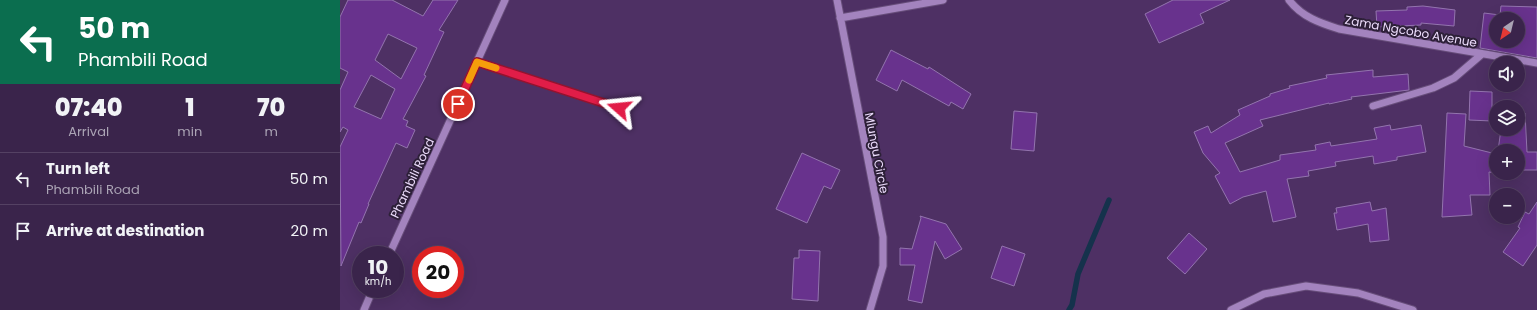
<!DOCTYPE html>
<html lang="en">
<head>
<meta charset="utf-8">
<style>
  :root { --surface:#3a244b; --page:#453055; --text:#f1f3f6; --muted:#aba4b5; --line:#544163 }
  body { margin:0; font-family:Poppins,sans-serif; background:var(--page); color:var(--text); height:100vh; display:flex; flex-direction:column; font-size:15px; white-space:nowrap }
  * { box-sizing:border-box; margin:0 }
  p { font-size:13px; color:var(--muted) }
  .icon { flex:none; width:22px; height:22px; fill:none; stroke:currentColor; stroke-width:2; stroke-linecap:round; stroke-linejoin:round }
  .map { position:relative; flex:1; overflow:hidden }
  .sheet { display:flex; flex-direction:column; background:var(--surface); width:340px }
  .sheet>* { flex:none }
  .hud { background:#0b6e4f; color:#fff; overflow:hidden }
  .needle { width:26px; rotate:215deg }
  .buttons { position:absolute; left:1149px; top:12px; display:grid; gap:8px }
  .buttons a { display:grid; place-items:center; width:36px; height:36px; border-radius:50%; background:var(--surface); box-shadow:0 4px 16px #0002,0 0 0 1px var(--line); font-size:20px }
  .speed { position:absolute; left:12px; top:246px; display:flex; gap:8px; font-size:20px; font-weight:700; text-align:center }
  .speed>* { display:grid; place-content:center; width:52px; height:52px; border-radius:50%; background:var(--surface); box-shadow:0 4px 16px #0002,0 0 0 1px var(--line); line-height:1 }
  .speed small { font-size:10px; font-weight:400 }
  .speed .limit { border:6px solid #d22; background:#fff; color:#111 }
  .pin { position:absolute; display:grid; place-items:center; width:34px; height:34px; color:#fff; margin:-17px; border:2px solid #fff; border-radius:50%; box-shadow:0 1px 4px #0007 }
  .me { position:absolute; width:44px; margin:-22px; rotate:288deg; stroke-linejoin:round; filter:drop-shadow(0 0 3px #0008) }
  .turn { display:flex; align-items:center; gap:14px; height:84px; padding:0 12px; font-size:18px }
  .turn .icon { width:52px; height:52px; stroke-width:2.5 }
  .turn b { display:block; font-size:28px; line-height:34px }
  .eta { display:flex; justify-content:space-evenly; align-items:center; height:68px; text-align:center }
  .eta b { font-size:24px; font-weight:800; line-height:28px }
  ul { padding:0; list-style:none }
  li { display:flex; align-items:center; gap:12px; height:52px; padding:0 12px; border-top:1px solid var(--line) }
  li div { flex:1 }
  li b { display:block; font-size:15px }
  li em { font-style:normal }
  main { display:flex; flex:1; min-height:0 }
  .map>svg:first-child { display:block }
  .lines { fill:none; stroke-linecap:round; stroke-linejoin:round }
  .stream { stroke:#15324c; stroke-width:5.5 }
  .building { fill:#68328d; stroke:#9374ae; fill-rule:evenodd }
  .minor-casing { stroke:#674d7a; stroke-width:9 }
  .minor { stroke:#a383be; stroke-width:7 }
  .route-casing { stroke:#92132f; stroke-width:10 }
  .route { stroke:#e11d48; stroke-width:7 }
  .slow { stroke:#f59e0b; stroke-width:7 }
  .labels { text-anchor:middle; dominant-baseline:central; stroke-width:4; stroke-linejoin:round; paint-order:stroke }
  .street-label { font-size:12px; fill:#ecdcfc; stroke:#2d2038 }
</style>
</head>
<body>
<main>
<section class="sheet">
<div class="hud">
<div class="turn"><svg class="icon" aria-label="left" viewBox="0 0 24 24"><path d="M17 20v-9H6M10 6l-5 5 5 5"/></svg><div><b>50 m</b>Phambili Road</div></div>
</div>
<div class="eta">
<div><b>07:40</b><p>Arrival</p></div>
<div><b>1</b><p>min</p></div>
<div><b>70</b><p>m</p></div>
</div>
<ul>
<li><svg class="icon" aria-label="left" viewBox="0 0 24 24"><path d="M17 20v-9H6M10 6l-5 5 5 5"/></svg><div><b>Turn left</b><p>Phambili Road</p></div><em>50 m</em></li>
<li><svg class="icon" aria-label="arrive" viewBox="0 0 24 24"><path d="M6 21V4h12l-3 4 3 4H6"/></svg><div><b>Arrive at destination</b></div><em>20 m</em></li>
</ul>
</section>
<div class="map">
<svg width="1197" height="310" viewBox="0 0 1197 310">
  <rect width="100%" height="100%" fill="#4e3064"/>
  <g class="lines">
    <path class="stream" d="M729 310 732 305 738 274 769 200"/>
  </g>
  <path class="building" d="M8 0H52L83 16 93 0H118L99 30 104 32 84 75 86 76 63 119 68 121 66 126 75 130 67 148 56 143 28 204H29L21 223 19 222 1 266 0 147 8 130 3 127 0 132V90L8 72 0 68V17ZM48 34 77 48 61 79 35 60ZM31 75 55 89 41 119 14 107Z
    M833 0H890L860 14 864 23 819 43 805 14Z
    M1083 6 1115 10 1114 26 1081 23V25L1037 27 1036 11 1067 10V7Z
    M1161 6 1197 7V58L1140 48 1144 13 1160 15ZM1156 19H1178V41H1156Z
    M551 50 588 69 589 67 631 94 623 109 611 102 609 106 562 80 557 91 536 80Z
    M1033 70V77L1068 74 1069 90 1011 97 1012 99 989 104V103L920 120 923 126 885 143 900 172 940 160V155L976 150 975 145 990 142 991 146 1037 139 1034 128 1050 125 1051 130 1081 125 1086 152 1057 157V160L1034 164 1033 156 995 162 996 166 968 171 969 176 947 179 956 217 933 222 926 191 903 197 890 204 875 176 880 173 863 153 854 132 868 126 871 133 900 115 898 110 930 96V94L950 88 949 86 987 78 986 75Z
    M1130 91 1152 92V121L1129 120Z
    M674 111 697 113 694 151 671 149Z
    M1107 113 1126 114 1124 146 1156 154V173H1171V175L1149 172 1150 195H1130L1132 215 1102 217Z
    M1178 113H1185L1187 152H1197V170H1178V151H1158L1161 129H1178Z
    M462 153 500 170 491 189 484 186 467 223 436 209Z
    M1030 202 1032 211 1046 208 1049 240 1030 242 1028 224 997 230 994 213H997L996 208Z
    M1197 202V245L1183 266 1163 252 1180 228 1178 227 1185 212 1189 214Z
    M580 216 606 224 622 249 605 259 595 241 582 303 568 300 575 265H560V248L572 249 581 218Z
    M849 233 867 249 845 274 827 258Z
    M662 246 685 254 674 286 651 278Z
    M459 250 480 251 478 301 452 299 454 258H459Z"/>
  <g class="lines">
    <defs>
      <path id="minor" d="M497 0 543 237V266L530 310
        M949 0C962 17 980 23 999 29L1197 63
        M500 18 603 0
        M137 62 279 108
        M1033 106 1093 88 1114 78 1142 54
        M49 255 165 0
        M24 310 33 289
        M891 310 924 294 966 286 1018 293 1073 310"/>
    </defs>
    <use href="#minor" class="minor-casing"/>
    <use href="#minor" class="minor"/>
  </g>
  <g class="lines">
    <defs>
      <path id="route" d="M118 104 137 62 279 108"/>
    </defs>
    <use href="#route" class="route-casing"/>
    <use href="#route" class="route"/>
    <path class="slow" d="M129 80 137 62 156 68"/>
  </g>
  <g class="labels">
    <g class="street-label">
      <text transform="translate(1071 31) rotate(10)">Zama Ngcobo Avenue</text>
      <text transform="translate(537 153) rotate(79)">Mlungu Circle</text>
      <text transform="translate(72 178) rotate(-65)">Phambili Road</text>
    </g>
  </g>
</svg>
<div class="buttons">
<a><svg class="needle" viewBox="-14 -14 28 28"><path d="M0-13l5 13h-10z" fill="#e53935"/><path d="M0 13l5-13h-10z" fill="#aba4b5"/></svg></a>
<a><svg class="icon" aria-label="sound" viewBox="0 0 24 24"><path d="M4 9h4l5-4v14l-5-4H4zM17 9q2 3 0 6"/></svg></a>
<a><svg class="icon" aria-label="layers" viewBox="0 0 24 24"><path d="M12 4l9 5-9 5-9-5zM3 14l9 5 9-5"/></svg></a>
<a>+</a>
<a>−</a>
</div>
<div class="speed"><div>10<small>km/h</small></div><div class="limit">20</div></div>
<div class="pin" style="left:118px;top:104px;background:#d93025"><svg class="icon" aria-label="arrive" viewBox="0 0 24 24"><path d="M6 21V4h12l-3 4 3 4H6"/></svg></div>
<svg class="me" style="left:279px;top:108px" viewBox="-20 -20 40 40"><path d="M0-17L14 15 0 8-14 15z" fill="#e11d48" stroke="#fff" stroke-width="4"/></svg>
</div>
</main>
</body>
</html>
